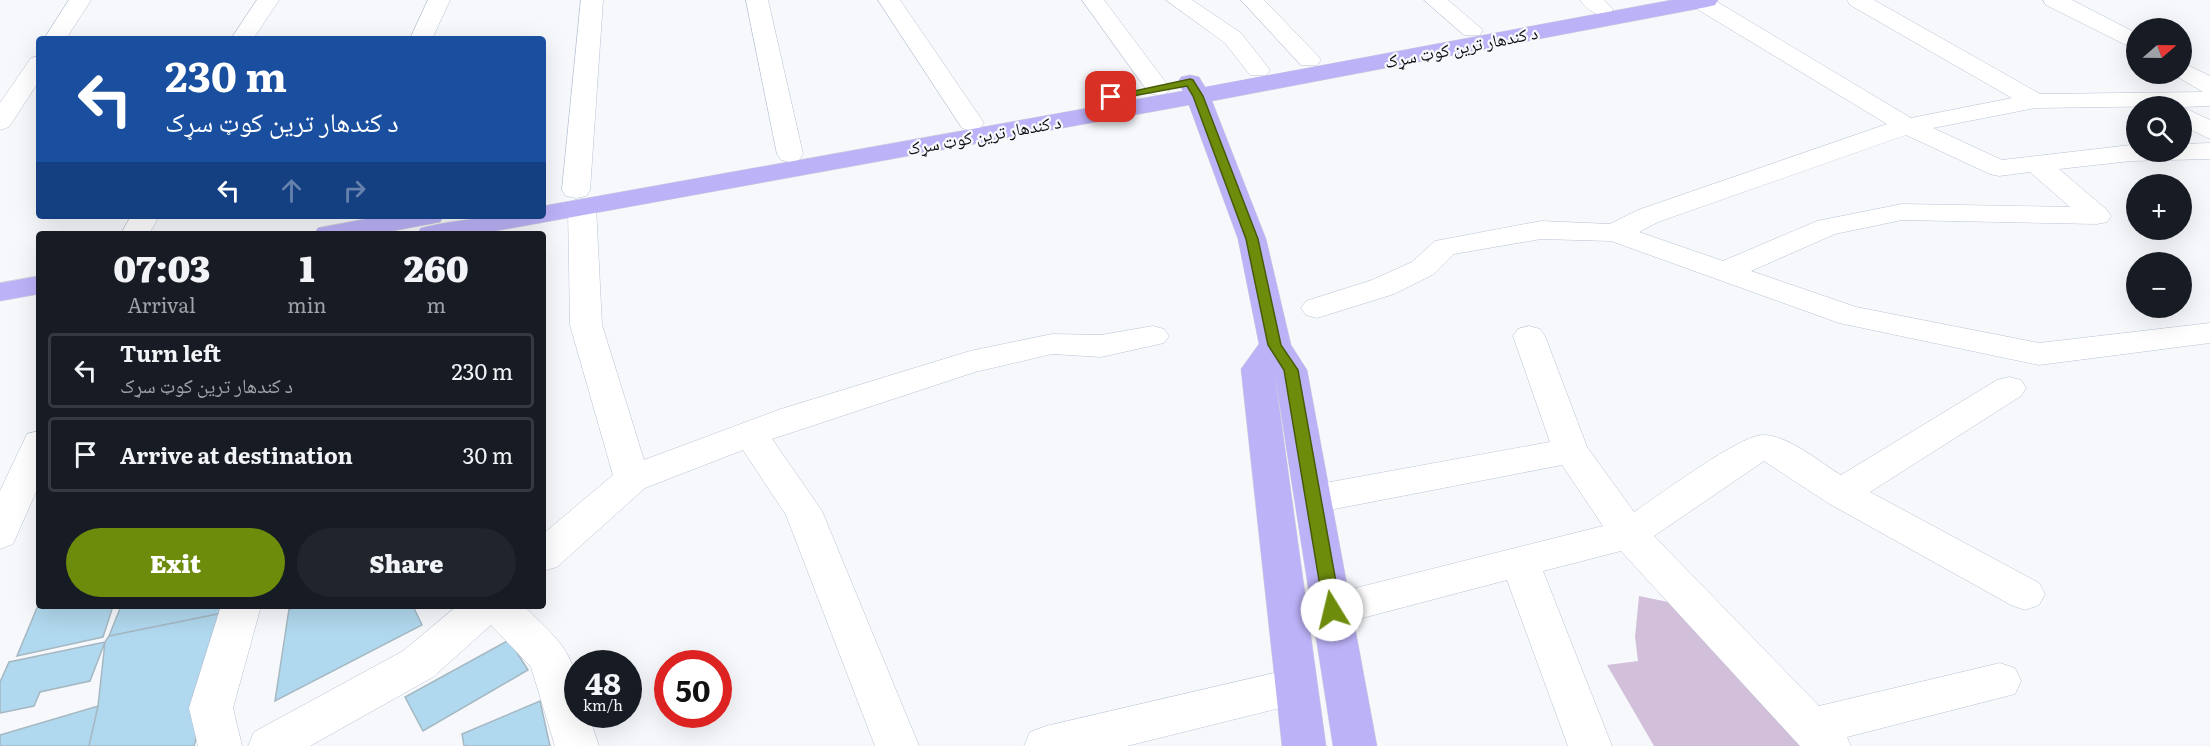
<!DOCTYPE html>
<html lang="en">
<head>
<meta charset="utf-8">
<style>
  :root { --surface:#171b24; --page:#20242c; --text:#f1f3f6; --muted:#9ea1a6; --line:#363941; --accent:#6d8c0c }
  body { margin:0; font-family:Literata,"Noto Naskh Arabic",serif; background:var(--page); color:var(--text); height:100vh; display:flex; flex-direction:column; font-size:22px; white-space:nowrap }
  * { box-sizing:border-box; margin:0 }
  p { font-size:20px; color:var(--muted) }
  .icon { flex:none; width:33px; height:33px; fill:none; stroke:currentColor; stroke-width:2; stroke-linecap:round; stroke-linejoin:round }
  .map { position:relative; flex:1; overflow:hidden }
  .drawer { position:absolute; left:36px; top:231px; width:510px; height:378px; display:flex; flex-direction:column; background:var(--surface); border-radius:6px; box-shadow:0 6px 24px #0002 }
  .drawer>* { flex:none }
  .top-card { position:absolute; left:36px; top:36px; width:510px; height:183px; border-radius:6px; box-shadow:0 6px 24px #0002; background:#1a4fa0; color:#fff; overflow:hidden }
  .needle { width:39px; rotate:70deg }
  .buttons { position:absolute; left:2126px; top:18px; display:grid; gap:12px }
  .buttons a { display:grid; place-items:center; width:66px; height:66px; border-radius:50%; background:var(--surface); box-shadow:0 6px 24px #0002; font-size:30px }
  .speed { position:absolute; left:564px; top:650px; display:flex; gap:12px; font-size:30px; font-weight:700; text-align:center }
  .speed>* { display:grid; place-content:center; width:78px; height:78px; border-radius:50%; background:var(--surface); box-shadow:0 6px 24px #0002; line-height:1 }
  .speed small { font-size:15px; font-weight:400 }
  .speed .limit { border:9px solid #d22; background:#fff; color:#111 }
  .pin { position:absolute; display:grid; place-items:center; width:51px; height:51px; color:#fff; margin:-26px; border-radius:12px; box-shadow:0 3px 9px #0006 }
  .me { position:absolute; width:66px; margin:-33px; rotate:351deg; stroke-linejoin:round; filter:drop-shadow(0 0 4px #0008) }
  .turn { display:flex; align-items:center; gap:21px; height:126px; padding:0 30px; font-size:27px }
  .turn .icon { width:78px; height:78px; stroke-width:2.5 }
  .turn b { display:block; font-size:42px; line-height:51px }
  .lanes { display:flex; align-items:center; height:57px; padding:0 30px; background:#0003; justify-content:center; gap:30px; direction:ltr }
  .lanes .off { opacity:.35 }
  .eta { display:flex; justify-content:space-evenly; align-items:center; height:102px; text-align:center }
  .eta b { font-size:36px; font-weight:800; line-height:42px }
  .button { display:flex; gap:12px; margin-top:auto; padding:12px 30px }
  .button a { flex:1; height:69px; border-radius:36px; background:var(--accent); color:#fff; font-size:24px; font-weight:800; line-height:69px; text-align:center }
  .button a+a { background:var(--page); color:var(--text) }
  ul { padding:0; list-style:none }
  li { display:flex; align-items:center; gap:18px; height:75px; margin:0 12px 9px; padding:0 18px; border:3px solid var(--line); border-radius:6px }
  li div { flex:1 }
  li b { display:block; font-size:22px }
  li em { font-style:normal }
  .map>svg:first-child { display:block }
  .green { fill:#d2c0da }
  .building { fill:#b0d8ee; stroke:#a5b8c2; stroke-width:1.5 }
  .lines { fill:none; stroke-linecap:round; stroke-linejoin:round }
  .minor-casing { stroke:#b9c3d4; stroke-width:1 }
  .major-casing { stroke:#d4d4d5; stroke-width:1 }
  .minor { fill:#fff; fill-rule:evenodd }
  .major { fill:#bcb2f8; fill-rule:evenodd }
  .route { fill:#6d8c0c; stroke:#475b08; stroke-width:1.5 }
  .labels { text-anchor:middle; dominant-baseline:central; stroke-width:4.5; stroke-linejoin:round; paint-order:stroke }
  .far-street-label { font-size:18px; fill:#0e1217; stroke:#f6f8fc }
</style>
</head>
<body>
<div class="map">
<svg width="2210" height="746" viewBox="0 0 2210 746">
  <rect width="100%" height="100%" fill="#f6f8fc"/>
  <path class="green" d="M1639 596 1678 604 1805 746H1654L1607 665 1638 661 1635 637Z"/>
  <path class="building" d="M39 603V606H113L103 637 17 656Z
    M121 606H234L232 611 109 636Z
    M302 606H413L422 625 275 701 289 609Z
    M232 611 194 746H89L98 706 105 642 109 636Z
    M509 640 528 670 423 731 405 697Z
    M105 642 90 681 40 692 34 706 0 713V682L9 662Z
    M540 701 550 746H464L462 734Z
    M98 706 89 746H0V735Z"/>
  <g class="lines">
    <defs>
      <path id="minor" d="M69 0H91L66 39H44Z
        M257 0H279L253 39H231Z
        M428 0H450L432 39H410Z
        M581 0H603L590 190 586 196 576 198 566 196 562 190Z
        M746 0H768L803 154 799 160 790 162 781 160 777 154Z
        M878 0H900L984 123 980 128 971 131 962 128Z
        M1082 0H1104L1170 88 1167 93 1158 95 1149 93Z
        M1166 0H1192L1241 33 1270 70 1266 75H1250L1225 43Z
        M1241 0H1264L1317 55 1321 60 1317 65H1301Z
        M1424 0H1448L1483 30 1480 35H1464Z
        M1580 0H1604L1613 9 1610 14C1597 17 1588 11 1580 0Z
        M1714 0 1911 118 2012 98 1850 5 1847 0H1874L2040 94 2203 92 2173 74H2181V62L2210 76V106L2182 107 2210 120V139L2181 125V106L2035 108 1933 128 2002 160 2131 145H2136V152H2181V144L2210 143V159L2131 161 2059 169 2107 210 2111 216 2107 222 2097 224 1902 220 1835 234 1751 271 1856 307 2039 343 2210 323V343L2039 365 1839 323 1611 241 1541 239 1454 254 1434 274 1394 294 1317 318 1306 315 1301 308 1306 301 1372 280 1412 262 1435 241 1541 221 1610 224 1638 210 1887 124 1692 6 1689 1ZM1906 135 1990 174 1999 176 2030 172 2070 207 1902 204 1817 221 1723 261 1639 232 1658 222Z
        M2043 0H2072L2136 33V50L2046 5Z
        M39 56V81L9 127 0 130V103L31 58Z
        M582 199 592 201 596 207 602 325 644 460 781 409 970 351 1052 334 1101 335 1153 326 1164 329 1169 336 1164 343 1101 357 1052 354 975 372 772 439 822 511 919 746H875L786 515 743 450 645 488 557 567 543 571V534L613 475 570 325 568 207 572 201Z
        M131 216H159L149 234H121Z
        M1529 326 1540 329 1545 336 1587 447 1634 512C1657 497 1742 433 1764 435 1790 436 1819 462 1841 475L1997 380 2009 377 2021 380 2026 388 2021 396 1870 492 2039 583 2045 594 2039 605 2025 610 2011 605 1828 503 1764 461 1654 536 1819 706 2000 663 2015 668 2021 681 2015 694 1847 737 1851 746H1800L1621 551 1543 571 1612 746H1568L1507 580 1332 626 1318 622 1312 610 1318 598 1332 594 1603 526 1562 465 1314 513 1301 509 1296 499 1301 489 1314 485 1550 442 1513 336 1518 329Z
        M39 431V485L13 544 0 549V491L27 434Z
        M221 606H261L233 708 242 746H198L189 708Z
        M457 606H524C565 647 578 653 578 714H588L599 746H555L531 667 491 625 433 677 310 746H248L254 732 403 651Z
        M1296 668 1311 673 1317 686 1311 699 1296 704 1127 746H1024L1030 732 1046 726Z"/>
      <path id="major" d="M1672 0H1718L1715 5 1707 7 1212 101 1266 239 1291 345 1307 370 1377 746H1333L1274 369 1326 746H1282L1241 369 1259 344 1238 239 1189 105 479 234H417L421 228C462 218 501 216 543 216V206L1183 91 1178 82 1181 77 1190 75 1199 77 1205 87Z
        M382 216H444L440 222 377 234H314L318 228Z
        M39 276V294L0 301V283Z"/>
    </defs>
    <use href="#minor" class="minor-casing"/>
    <use href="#major" class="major-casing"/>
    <use href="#minor" class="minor"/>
    <use href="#major" class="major"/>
  </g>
  <path class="route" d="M1190 79 1193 80 1203 96 1258 239 1281 345 1298 370 1341 610 1338 615H1327L1324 610 1284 370 1268 345 1246 239 1193 96 1187 86 1111 100 1106 97Z"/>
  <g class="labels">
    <g class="far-street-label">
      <text transform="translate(1461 46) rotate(-11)">د کندهار ترين کوټ سړک</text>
      <text transform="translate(984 134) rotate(-10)">د کندهار ترين کوټ سړک</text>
    </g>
  </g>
</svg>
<div class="buttons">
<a><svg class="needle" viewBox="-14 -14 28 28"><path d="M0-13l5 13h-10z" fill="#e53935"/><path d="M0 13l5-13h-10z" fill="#9ea1a6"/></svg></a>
<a><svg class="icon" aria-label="search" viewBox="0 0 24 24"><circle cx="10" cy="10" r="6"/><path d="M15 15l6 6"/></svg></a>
<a>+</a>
<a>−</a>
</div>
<div class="speed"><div>48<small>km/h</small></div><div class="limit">50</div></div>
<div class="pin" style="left:1111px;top:97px;background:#d93025"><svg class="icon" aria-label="arrive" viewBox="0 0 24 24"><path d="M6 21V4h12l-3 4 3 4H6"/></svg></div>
<svg class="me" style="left:1332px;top:610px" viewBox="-20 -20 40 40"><circle r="19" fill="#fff"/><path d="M0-13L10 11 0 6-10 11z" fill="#6d8c0c"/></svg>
<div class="top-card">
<div class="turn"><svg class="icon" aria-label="left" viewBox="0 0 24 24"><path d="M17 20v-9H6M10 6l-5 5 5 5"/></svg><div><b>230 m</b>د کندهار ترين کوټ سړک</div></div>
<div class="lanes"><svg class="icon" aria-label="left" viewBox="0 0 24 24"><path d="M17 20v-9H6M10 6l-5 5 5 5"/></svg><svg class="icon off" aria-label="ahead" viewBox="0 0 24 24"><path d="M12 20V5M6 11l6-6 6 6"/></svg><svg class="icon off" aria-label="right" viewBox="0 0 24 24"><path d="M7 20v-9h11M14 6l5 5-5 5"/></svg></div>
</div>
<section class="drawer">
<div class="eta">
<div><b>07:03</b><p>Arrival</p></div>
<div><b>1</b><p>min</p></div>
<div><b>260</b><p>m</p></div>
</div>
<ul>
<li><svg class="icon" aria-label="left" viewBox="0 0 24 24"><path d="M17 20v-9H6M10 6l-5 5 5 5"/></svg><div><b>Turn left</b><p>د کندهار ترين کوټ سړک</p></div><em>230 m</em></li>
<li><svg class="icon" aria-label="arrive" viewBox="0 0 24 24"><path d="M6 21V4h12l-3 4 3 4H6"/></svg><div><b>Arrive at destination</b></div><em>30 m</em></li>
</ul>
<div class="button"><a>Exit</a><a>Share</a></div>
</section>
</div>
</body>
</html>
